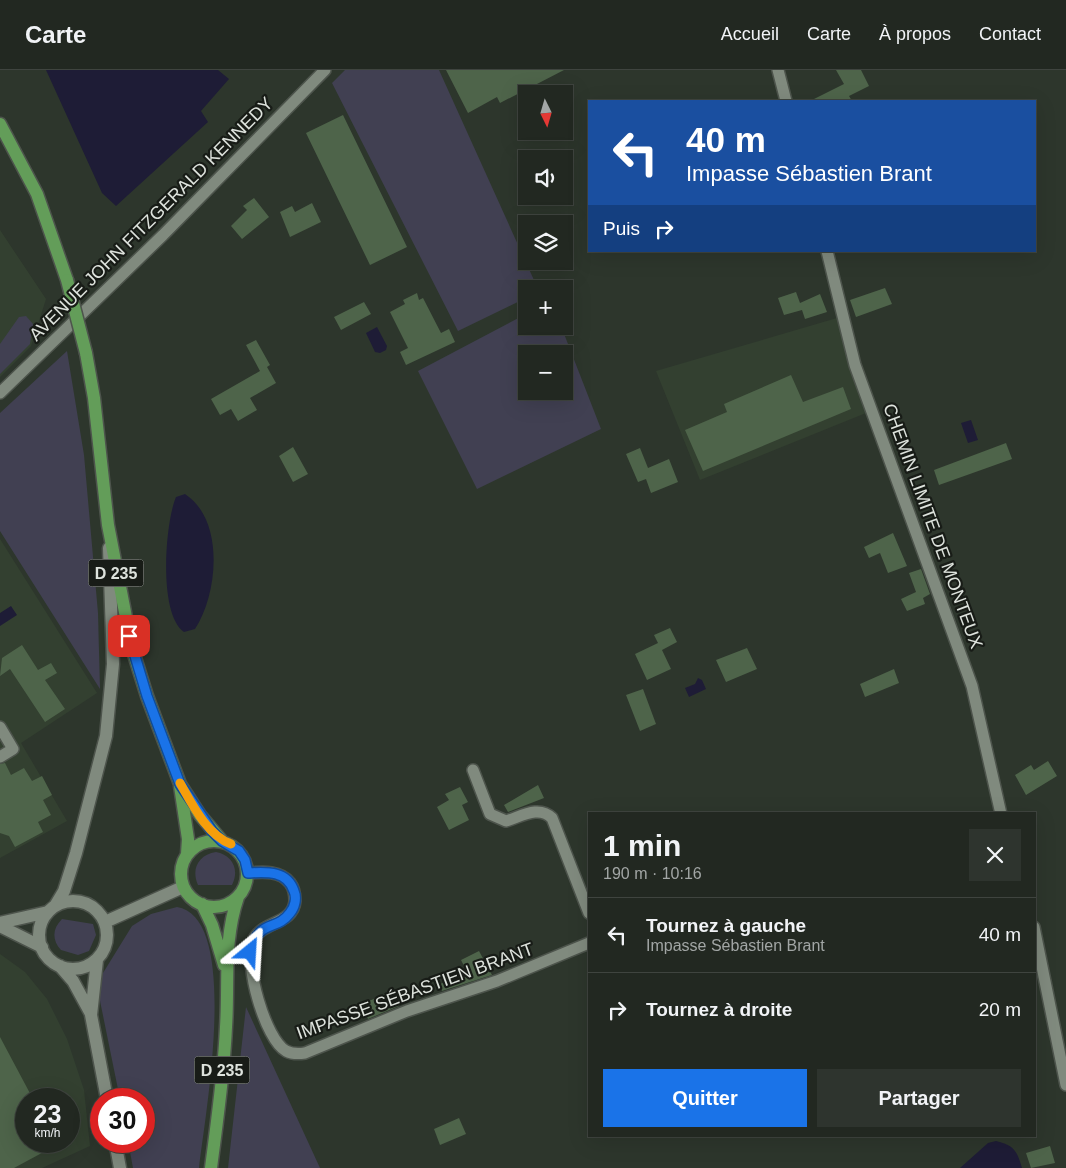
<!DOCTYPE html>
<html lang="fr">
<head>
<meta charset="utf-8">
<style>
  :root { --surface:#222821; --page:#2e342e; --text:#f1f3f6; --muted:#a2a6a5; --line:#3f443f; --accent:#1a73e8 }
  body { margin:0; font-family:Helvetica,sans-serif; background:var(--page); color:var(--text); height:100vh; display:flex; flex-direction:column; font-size:19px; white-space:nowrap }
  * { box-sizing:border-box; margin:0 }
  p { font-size:16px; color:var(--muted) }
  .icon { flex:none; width:28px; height:28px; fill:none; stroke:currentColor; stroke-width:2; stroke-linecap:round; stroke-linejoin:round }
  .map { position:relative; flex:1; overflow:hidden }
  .panel { position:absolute; left:588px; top:742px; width:448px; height:325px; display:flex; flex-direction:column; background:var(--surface); border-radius:0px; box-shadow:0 5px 20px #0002,0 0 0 1px var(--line) }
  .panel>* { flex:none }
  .top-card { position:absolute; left:588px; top:30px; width:448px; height:152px; border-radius:0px; box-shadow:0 5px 20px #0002,0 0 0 1px var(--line); background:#1a4fa0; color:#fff; overflow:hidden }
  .needle { width:32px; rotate:175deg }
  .controls { position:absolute; left:518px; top:15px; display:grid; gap:10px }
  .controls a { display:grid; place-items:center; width:55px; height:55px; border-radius:0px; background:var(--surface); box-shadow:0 5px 20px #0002,0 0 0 1px var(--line); font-size:25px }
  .speed { position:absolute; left:15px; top:1018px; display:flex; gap:10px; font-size:25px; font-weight:700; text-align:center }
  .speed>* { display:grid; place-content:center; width:65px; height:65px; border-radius:50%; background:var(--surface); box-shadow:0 5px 20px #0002,0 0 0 1px var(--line); line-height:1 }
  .speed small { font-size:12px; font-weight:400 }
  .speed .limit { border:8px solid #d22; background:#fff; color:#111 }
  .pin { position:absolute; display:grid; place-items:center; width:42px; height:42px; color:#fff; margin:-21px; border-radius:10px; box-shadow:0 2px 8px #0006 }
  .me { position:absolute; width:55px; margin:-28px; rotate:27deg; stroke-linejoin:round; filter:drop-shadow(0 0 4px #0008) }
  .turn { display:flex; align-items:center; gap:18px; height:105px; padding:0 15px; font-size:22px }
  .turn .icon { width:65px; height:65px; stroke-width:2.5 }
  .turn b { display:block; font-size:35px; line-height:42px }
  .then { display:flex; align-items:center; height:48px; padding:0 15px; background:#0003; gap:10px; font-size:19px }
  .round { display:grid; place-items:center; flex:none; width:52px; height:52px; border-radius:0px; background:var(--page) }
  .summary { display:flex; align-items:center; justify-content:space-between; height:85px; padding:0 15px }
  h1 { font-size:30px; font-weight:600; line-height:38px }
  .action { display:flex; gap:10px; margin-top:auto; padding:10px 15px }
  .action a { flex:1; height:58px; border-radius:0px; background:var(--accent); color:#fff; font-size:20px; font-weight:600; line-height:58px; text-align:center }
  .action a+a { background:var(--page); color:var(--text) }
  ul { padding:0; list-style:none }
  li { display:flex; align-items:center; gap:15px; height:75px; padding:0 15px; border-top:1px solid var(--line) }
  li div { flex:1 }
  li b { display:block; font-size:19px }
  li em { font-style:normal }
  header { display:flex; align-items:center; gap:30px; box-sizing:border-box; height:70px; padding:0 25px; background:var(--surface); border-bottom:1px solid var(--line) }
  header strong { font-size:24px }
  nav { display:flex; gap:28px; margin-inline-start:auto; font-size:18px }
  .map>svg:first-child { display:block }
  .built { fill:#334030; fill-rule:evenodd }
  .green { fill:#414052; fill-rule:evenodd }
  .water { fill:#1e1c36 }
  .building { fill:#4e644a }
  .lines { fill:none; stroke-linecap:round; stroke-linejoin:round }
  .street-casing { stroke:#4d544c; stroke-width:14 }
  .secondary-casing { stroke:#4d544c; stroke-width:15 }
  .primary-casing { stroke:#4d544c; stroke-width:15 }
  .street { stroke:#808a7e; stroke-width:11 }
  .secondary { stroke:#808a7e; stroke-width:12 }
  .primary { stroke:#639d59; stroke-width:12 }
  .primary-bridge-casing { stroke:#4d544c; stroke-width:15; stroke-linecap:butt }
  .primary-bridge { stroke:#639d59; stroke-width:12 }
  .route-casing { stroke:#114b97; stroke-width:12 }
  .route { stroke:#1a73e8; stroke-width:9 }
  .slow { stroke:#f59e0b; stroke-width:9 }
  .labels { text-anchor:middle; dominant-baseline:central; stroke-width:4.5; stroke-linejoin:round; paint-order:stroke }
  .shield { fill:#181c17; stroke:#a3a7a2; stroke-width:1 }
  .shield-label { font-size:16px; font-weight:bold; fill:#dee3dd }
  .street-label { font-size:18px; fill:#dee3dd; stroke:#181c17 }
</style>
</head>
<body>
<header>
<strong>Carte</strong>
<nav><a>Accueil</a><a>Carte</a><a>À propos</a><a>Contact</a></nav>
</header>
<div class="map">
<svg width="1066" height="1098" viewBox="0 0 1066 1098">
  <rect width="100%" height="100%" fill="#2d362c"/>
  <path class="built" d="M0 160 46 229 31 276 0 307Z
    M837 248 866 343 700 410 656 301Z
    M0 469 97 623 21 673 67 751 0 788Z
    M0 884 25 902 47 929 67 969 84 1020 90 1076 42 1098H0ZM26 1029H69V1071H26Z"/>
  <path class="green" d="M345 0H439L538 219H526V228L458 261 332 13Z
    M526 244V256H561L601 359 477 419 418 301ZM526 284H564V321H526Z
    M26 246 33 254 30 274 0 304V274L19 247Z
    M67 281 84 385 98 543 100 619 0 461V343Z
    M216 782C232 785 240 799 232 815H198C191 799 198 785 216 782Z
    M177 837C242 847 204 1051 199 1098H133L128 1071H144V1029H120L98 921 103 903 132 856 151 844Z
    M62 849 93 854 96 865 89 881 78 885 61 880C52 870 52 859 62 849Z
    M246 937 320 1098H228Z"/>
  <path class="water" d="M46 0H218L229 9 201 41 208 52 116 136 102 123Z
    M377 257 387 276 386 280 380 283 375 282 366 263Z
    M971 350 978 370 968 373 961 353Z
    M185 424C225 450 218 524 195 559L184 562C158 544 165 453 176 427Z
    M11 536 17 545 0 556V543Z
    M698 608 702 610 706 619 689 627 685 618 695 614Z
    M996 1071C1014 1075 1017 1081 1022 1098H960L988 1073Z"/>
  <path class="building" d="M446 0H564L500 33 497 27 468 43Z
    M836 0H861L869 16 849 26 852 31H810L844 14Z
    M343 45 407 177 370 195 306 63Z
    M254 128 269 147 242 169 231 156 247 140 243 136Z
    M312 133 321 152 290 167 280 142 292 136 295 142Z
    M885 218 892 234 856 247 850 230Z
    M796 222 800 233 820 224 827 242 805 249 802 240 784 245 778 228Z
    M417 223 419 230 423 228 441 263 449 259 455 272 406 295 400 282 408 278 390 242 405 234 403 230Z
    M364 232 371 244 341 260 334 247Z
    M256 270 270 295 267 297 276 313 250 328 257 340 238 351 231 339 220 345 211 329 260 301 246 275Z
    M791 305 803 332 843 317 851 339 703 401 685 360 727 342 724 334Z
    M1006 373 1012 389 939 415 934 400Z
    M293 377 308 404 293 412 279 386Z
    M640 378 648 398 669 389 678 412 651 423 646 409 638 412 626 384Z
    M893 463 907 496 888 503 880 483 869 488 864 477Z
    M921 499 930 524 923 528 925 534 907 541 901 529 916 522 909 503Z
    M670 558 677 572 662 580 671 599 647 610 635 584 658 573 654 565Z
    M22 575 38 600 51 593 57 603 45 610 65 639 45 652 10 599 0 606 2 588Z
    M747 578 757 599 726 612 716 590Z
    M894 599 899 613 865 627 860 614Z
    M643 619 656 654 640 661 626 625Z
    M1048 691 1057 706 1026 725 1015 705 1031 695 1034 700Z
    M5 693 11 705 24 698 32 711 42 706 52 725 43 730 51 745 38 752 43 762 15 777 9 766 0 763V694Z
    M538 715 544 728 508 742 504 735Z
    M460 717 468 732 462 735 469 750 449 760 437 737 449 730 445 724Z
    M479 881 492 905 442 921 440 914 468 904 461 890Z
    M392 921 399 936 368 949 362 934Z
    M0 967 33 1029H26V1071H64L14 1098H0Z
    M459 1048 466 1064 440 1075 434 1059Z
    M1050 1076 1055 1093 1031 1098 1026 1083Z"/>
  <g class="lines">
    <defs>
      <path id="street" d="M778 0 786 31
        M827 181 855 295 972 616 1001 744
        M0 323 163 165 325 0
        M0 657 13 679 0 687
        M473 700 490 744 506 751C522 746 539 735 552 748L589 843
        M248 803C262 802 280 800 290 813 294 818 295 825 295 831 293 855 261 851 253 871 244 894 265 969 286 981 292 984 299 984 305 983L407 941 497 911 589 873
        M1034 857 1066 1015"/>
      <path id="secondary" d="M39 865a34 34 0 1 1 68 0a34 34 0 1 1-68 0Z
        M55 836 64 821 76 783 106 666 113 594 109 478
        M105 852 183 817
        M0 853 48 842
        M0 856 42 877
        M97 890 91 945 107 1029
        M60 896 73 911 91 944
        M115 1071 120 1098"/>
      <path id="primary" d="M0 54 37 124 67 210
        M86 283 94 328 108 455 132 578 147 626 180 714 200 745 222 771
        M180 716 188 769 187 784
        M181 804a33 33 0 1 1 66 0a33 33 0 1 1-66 0Z
        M202 834 212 855 224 895
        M211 1098C217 1051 224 1004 226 957 229 912 223 871 238 827"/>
    </defs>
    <use href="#street" class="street-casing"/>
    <use href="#secondary" class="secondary-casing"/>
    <use href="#primary" class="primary-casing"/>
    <use href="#street" class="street"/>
    <use href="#secondary" class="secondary"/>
    <use href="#primary" class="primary"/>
    <defs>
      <path id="primary-bridge" d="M67 210 86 283"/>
    </defs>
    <use href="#primary-bridge" class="primary-bridge-casing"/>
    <use href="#primary-bridge" class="primary-bridge"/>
  </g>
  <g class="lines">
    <defs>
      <path id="route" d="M129 566 147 626 180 714 212 761 222 771 239 781 245 790 248 803C266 802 287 800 294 821 297 828 295 837 290 843 276 862 259 848 250 882"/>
    </defs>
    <use href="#route" class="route-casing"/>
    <use href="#route" class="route"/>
    <path class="slow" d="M180 713C192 734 207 765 231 774"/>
  </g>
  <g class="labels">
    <g class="shield">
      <rect x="88.5" y="489.5" width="55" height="27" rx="4"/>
      <rect x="194.5" y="986.5" width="55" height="27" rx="4"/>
    </g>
    <g class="shield-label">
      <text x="116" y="503">D 235</text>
      <text x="222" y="1000">D 235</text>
    </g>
    <g class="street-label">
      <text transform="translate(151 149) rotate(-45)">AVENUE JOHN FITZGERALD KENNEDY</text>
      <text transform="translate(933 456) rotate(70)">CHEMIN LIMITE DE MONTEUX</text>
      <text transform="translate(415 921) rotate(-20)">IMPASSE SÉBASTIEN BRANT</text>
    </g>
  </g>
</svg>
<div class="controls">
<a><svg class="needle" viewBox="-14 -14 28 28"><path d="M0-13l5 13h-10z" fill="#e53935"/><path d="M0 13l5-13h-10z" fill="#a2a6a5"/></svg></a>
<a><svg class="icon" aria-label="sound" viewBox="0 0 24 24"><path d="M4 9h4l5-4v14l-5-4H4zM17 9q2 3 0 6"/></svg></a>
<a><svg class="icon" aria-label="layers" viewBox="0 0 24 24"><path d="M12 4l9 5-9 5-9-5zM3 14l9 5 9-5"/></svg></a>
<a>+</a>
<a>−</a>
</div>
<div class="speed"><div>23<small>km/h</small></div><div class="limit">30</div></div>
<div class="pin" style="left:129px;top:566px;background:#d93025"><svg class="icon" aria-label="arrive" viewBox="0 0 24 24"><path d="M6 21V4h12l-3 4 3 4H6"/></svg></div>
<svg class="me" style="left:250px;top:882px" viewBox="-20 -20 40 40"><path d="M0-17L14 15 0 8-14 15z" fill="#1a73e8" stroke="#fff" stroke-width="4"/></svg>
<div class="top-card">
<div class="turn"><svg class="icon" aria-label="left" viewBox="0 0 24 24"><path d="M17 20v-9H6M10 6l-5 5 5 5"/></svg><div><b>40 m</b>Impasse Sébastien Brant</div></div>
<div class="then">Puis<svg class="icon" aria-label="right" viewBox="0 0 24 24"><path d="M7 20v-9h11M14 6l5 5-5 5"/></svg></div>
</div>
<section class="panel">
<div class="summary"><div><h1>1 min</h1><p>190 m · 10:16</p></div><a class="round"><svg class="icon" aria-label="close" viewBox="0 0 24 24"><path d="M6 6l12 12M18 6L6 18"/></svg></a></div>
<ul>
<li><svg class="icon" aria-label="left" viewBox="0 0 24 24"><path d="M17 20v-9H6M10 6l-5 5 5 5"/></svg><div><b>Tournez à gauche</b><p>Impasse Sébastien Brant</p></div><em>40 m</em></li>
<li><svg class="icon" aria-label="right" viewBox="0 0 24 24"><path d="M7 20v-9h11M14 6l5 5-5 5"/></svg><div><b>Tournez à droite</b></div><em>20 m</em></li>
</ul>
<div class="action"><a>Quitter</a><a>Partager</a></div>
</section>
</div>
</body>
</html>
